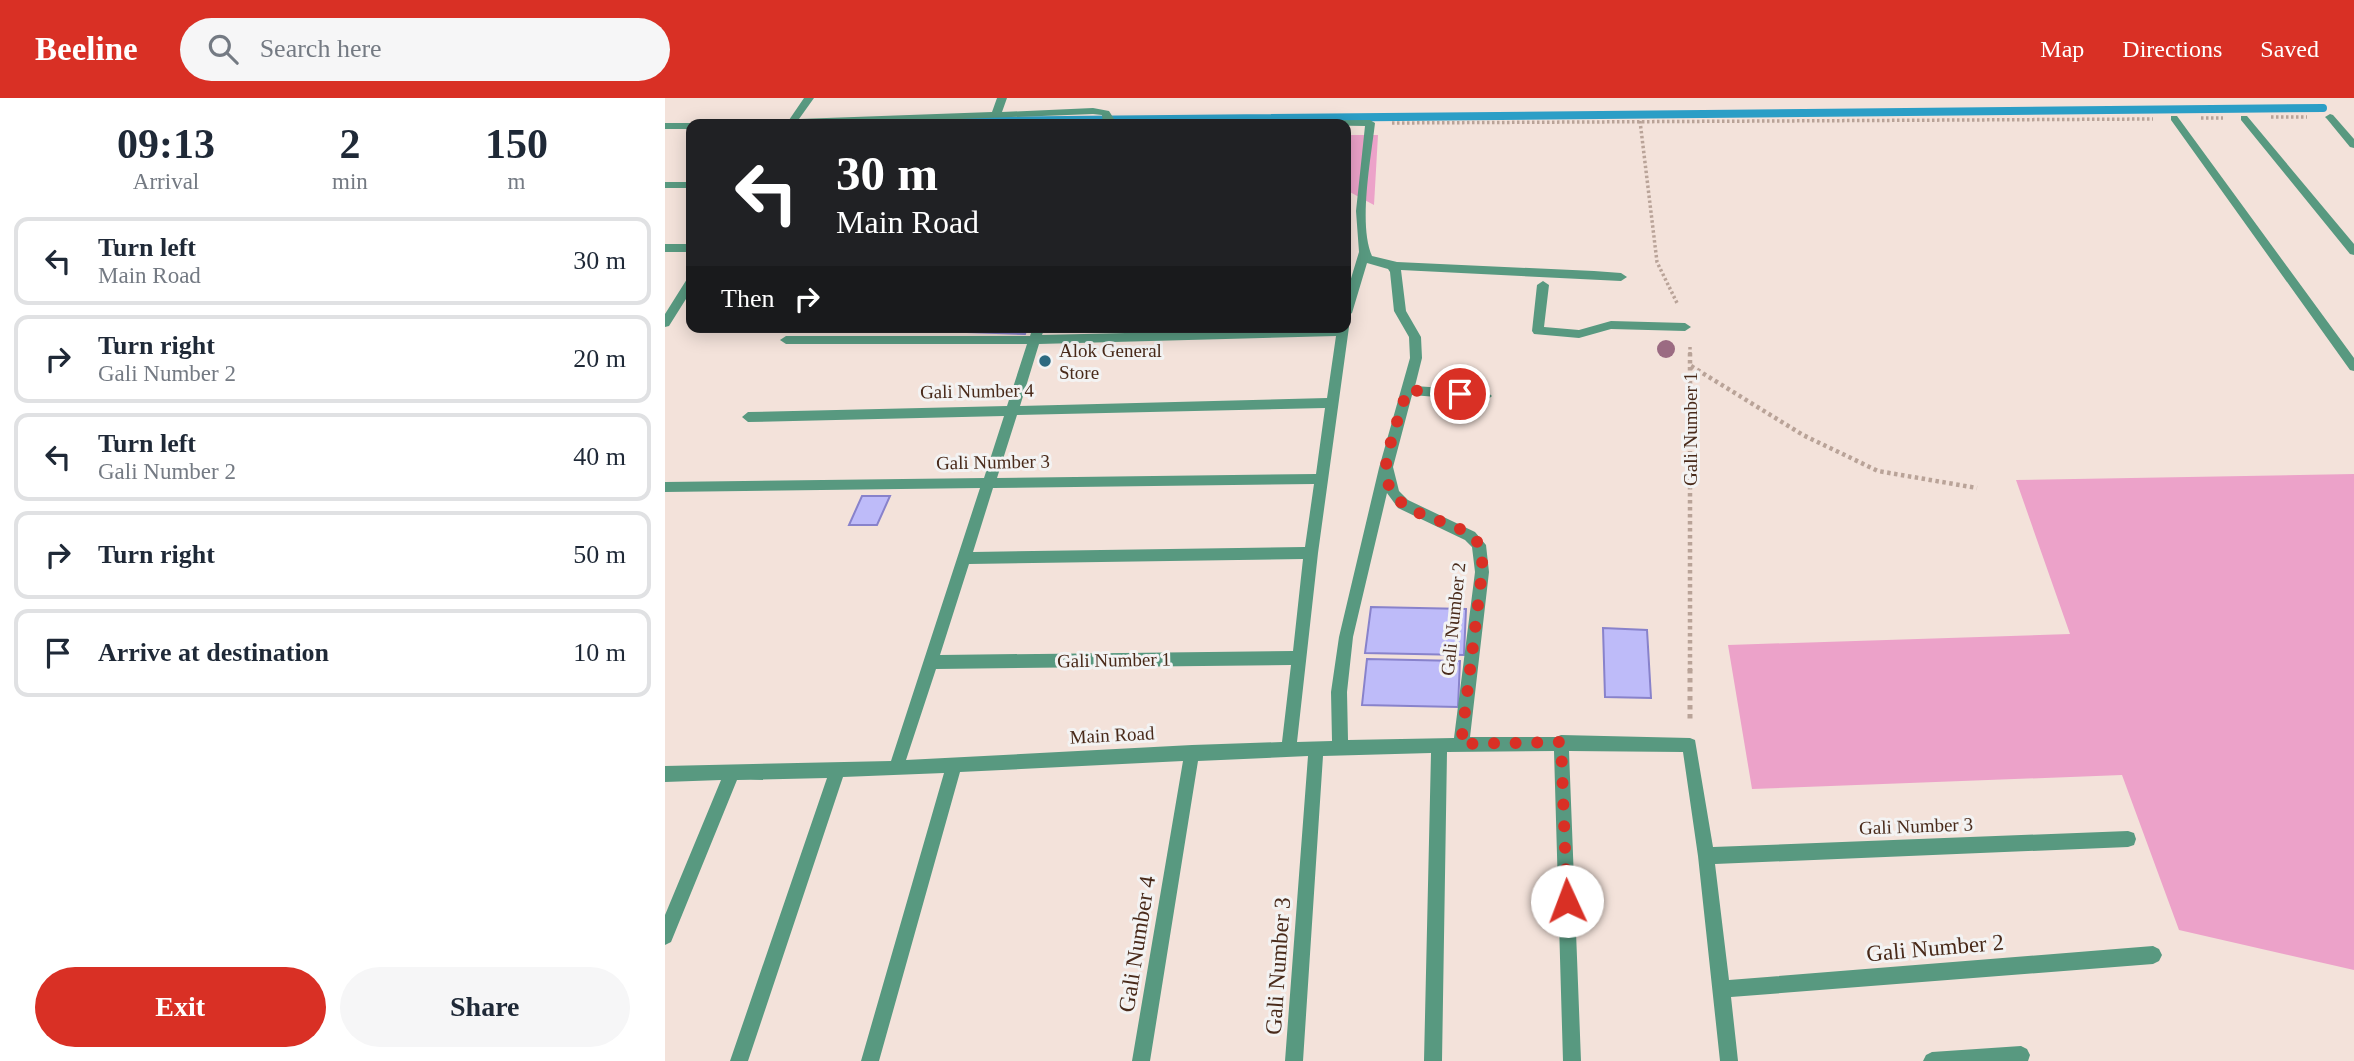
<!DOCTYPE html>
<html lang="en">
<head>
<meta charset="utf-8">
<style>
  :root { --surface:#fff; --page:#f6f6f7; --text:#1f2937; --muted:#747a83; --line:#e0e1e3; --accent:#d93025 }
  body { margin:0; font-family:"Times New Roman",serif; background:var(--page); color:var(--text); height:100vh; display:flex; flex-direction:column; font-size:26px; white-space:nowrap }
  * { box-sizing:border-box; margin:0 }
  p { font-size:23px; color:var(--muted) }
  .icon { flex:none; width:38px; height:38px; fill:none; stroke:currentColor; stroke-width:2; stroke-linecap:round; stroke-linejoin:round }
  .map { position:relative; flex:1; overflow:hidden }
  .side { display:flex; flex-direction:column; background:var(--surface); width:665px }
  .side>* { flex:none }
  .banner { position:absolute; left:21px; top:21px; width:665px; height:214px; border-radius:14px; box-shadow:0 4px 18px #0003; background:#202124; color:#fff; overflow:hidden }
  .pin { position:absolute; display:grid; place-items:center; width:60px; height:60px; color:#fff; margin:-30px; border:4px solid #fff; border-radius:50%; box-shadow:0 2px 7px #0007 }
  .me { position:absolute; width:77px; margin:-38px; rotate:358deg; stroke-linejoin:round; filter:drop-shadow(0 0 5px #0008) }
  .turn { display:flex; align-items:center; gap:24px; height:147px; padding:0 35px; font-size:32px }
  .turn .icon { width:91px; height:91px; stroke-width:2.5 }
  .turn b { display:block; font-size:49px; line-height:60px }
  .then { display:flex; align-items:center; height:66px; padding:0 35px; background:#0003; gap:14px; font-size:26px }
  .eta { display:flex; justify-content:space-evenly; align-items:center; height:119px; text-align:center }
  .eta b { font-size:42px; font-weight:700; line-height:49px }
  .action { display:flex; gap:14px; margin-top:auto; padding:14px 35px }
  .action a { flex:1; height:80px; border-radius:42px; background:var(--accent); color:#fff; font-size:28px; font-weight:700; line-height:80px; text-align:center }
  .action a+a { background:var(--page); color:var(--text) }
  ul { padding:0; list-style:none }
  li { display:flex; align-items:center; gap:21px; height:88px; margin:0 14px 10px; padding:0 21px; border:4px solid var(--line); border-radius:14px }
  li div { flex:1 }
  li b { display:block; font-size:26px }
  li em { font-style:normal }
  header { display:flex; align-items:center; gap:42px; box-sizing:border-box; height:98px; padding:0 35px; background:var(--accent); color:#fff }
  header strong { font-size:33px }
  nav { display:flex; gap:38px; margin-inline-start:auto; font-size:24px }
  .search { width:490px; height:63px; background:var(--page); display:flex; align-items:center; gap:18px; box-sizing:border-box; padding:0 24px; border-radius:38px; color:var(--muted); font-size:26px }
  main { display:flex; flex:1; min-height:0 }
  .map>svg:first-child { display:block }
  .green { fill:#eca2c9 }
  .lines { fill:none; stroke-linecap:round; stroke-linejoin:round }
  .stream { stroke:#2b9ec6; stroke-width:8 }
  .building { fill:#bebbf9; stroke:#8882cb; stroke-width:2 }
  .path-far2 { stroke:#b9a398; stroke-width:3.5; stroke-dasharray:2.5 2.5; stroke-linecap:butt }
  .path-far1 { stroke:#b9a398; stroke-width:4.5; stroke-dasharray:3.5 3.5; stroke-linecap:butt }
  .path { stroke:#b9a398; stroke-width:5; stroke-dasharray:4.5 4.5; stroke-linecap:butt }
  .service { fill:#589980; fill-rule:evenodd }
  .minor { fill:#589980; fill-rule:evenodd }
  .tree { fill:#9b6b82 }
  .route { stroke:#d93025; stroke-width:12; stroke-dasharray:0 21.6 }
  .poi-dot { fill:#2c6980; stroke:#f3f3f3; stroke-width:2.5 }
  .labels { text-anchor:middle; dominant-baseline:central; stroke-width:6; stroke-linejoin:round; paint-order:stroke }
  .poi-label { font-size:19px; fill:#492a1a; stroke:#f3f3f3; text-anchor:start }
  .street-label { font-size:19px; fill:#492a1a; stroke:#f3f3f3 }
  .near-street-label { font-size:23px; fill:#492a1a; stroke:#f3f3f3 }
</style>
</head>
<body>
<header>
<strong>Beeline</strong>
<div class="search"><svg class="icon" aria-label="search" viewBox="0 0 24 24"><circle cx="10" cy="10" r="6"/><path d="M15 15l6 6"/></svg>Search here</div>
<nav><a>Map</a><a>Directions</a><a>Saved</a></nav>
</header>
<main>
<section class="side">
<div class="eta">
<div><b>09:13</b><p>Arrival</p></div>
<div><b>2</b><p>min</p></div>
<div><b>150</b><p>m</p></div>
</div>
<ul>
<li><svg class="icon" aria-label="left" viewBox="0 0 24 24"><path d="M17 20v-9H6M10 6l-5 5 5 5"/></svg><div><b>Turn left</b><p>Main Road</p></div><em>30 m</em></li>
<li><svg class="icon" aria-label="right" viewBox="0 0 24 24"><path d="M7 20v-9h11M14 6l5 5-5 5"/></svg><div><b>Turn right</b><p>Gali Number 2</p></div><em>20 m</em></li>
<li><svg class="icon" aria-label="left" viewBox="0 0 24 24"><path d="M17 20v-9H6M10 6l-5 5 5 5"/></svg><div><b>Turn left</b><p>Gali Number 2</p></div><em>40 m</em></li>
<li><svg class="icon" aria-label="right" viewBox="0 0 24 24"><path d="M7 20v-9h11M14 6l5 5-5 5"/></svg><div><b>Turn right</b></div><em>50 m</em></li>
<li><svg class="icon" aria-label="arrive" viewBox="0 0 24 24"><path d="M6 21V4h12l-3 4 3 4H6"/></svg><div><b>Arrive at destination</b></div><em>10 m</em></li>
</ul>
<div class="action"><a>Exit</a><a>Share</a></div>
</section>
<div class="map">
<svg width="1689" height="963" viewBox="0 0 1689 963">
  <rect width="100%" height="100%" fill="#f3e2da"/>
  <path class="green" d="M681 37H713L709 107 681 92Z
    M1689 376V872L1514 832 1457 677 1087 691 1063 547 1405 536 1351 382Z"/>
  <g class="lines">
    <path class="stream" d="M202 24 1658 10"/>
  </g>
  <path class="building" d="M305 229H362L360 236 303 234Z
    M197 398H225L212 427H184Z
    M706 509 801 511 799 557 700 555Z
    M938 530 982 532 986 600 940 599Z
    M702 561 795 563 793 609 697 607Z"/>
  <g class="lines">
    <path class="path-far2" d="M1606 19H1642
      M1536 20H1558
      M975 23 992 164 1013 207
      M727 25 1488 21
      M1025 249V257"/>
    <path class="path-far1" d="M1025 255V573
      M1026 268 1138 337 1213 373 1312 390"/>
    <path class="path" d="M1025 571V621"/>
    <path class="service" d="M878 183 884 187 879 229 914 232 946 223 1020 225 1026 229 1020 233 946 231 914 240 869 236 867 233 872 187Z"/>
    <path class="minor" d="M139 0H149L134 21 327 14 332 0H342L337 14 428 10 444 13 449 21 448 26H438L437 17 428 16 163 26H87L92 23 124 22Z
      M1665 16 1668 17 1689 41V50L1685 49 1662 21 1660 19Z
      M1506 18H1512L1689 260V273L1685 272 1506 22Z
      M1576 18H1582L1689 146V157L1685 156 1576 22Z
      M705 22 710 25C706 60 693 127 707 158L732 164 929 173 956 175 962 179 956 183 736 172 741 213 756 239 757 260 750 288 821 293 827 298 821 303 747 297 728 369 734 393 743 402 810 434 821 447 824 474 805 639H891L896 637 1025 640 1030 642 1048 749 1463 733 1469 735 1471 741 1469 747 1463 749 1050 766 1064 882 1488 848 1494 851 1497 857 1494 863 1488 866 1066 899 1073 963H1055L1033 758 1018 654 904 653 916 963H898L889 653 782 654 777 963H759L766 655 658 658 638 963H620L643 658 533 663 485 963H467L518 663 295 674 214 963H196L279 675 178 679 83 963H65L162 680 72 682 6 844 0 847V817L56 682 0 684V668L226 663 315 390 0 394V384L319 380 339 318 83 324 77 319 83 314 342 308 362 246H121L115 242 121 238H365L368 229H380L377 237 672 230 681 229 682 226 684 229 653 455 632 644 667 643 666 594 674 539 714 370 745 260 744 239 729 213 725 174 723 171 702 165 687 215 681 219V197L694 154 691 113 700 28 569 26 574 23ZM671 238 662 300 355 308 374 246ZM660 310 651 376 332 380 352 317ZM649 386 640 449 308 454 328 390ZM722 395 733 410 800 442 807 449 810 474 789 640 683 642 682 594 688 539ZM638 461 628 553 275 557 304 466ZM626 567 617 644 527 647 241 662 271 571Z
      M0 25H26L30 26H26V31H0Z
      M0 84H26V90H0Z
      M0 146H26V154H0Z
      M26 180V193L4 228 0 229V216L22 181Z
      M1356 948 1362 951 1365 957 1363 963H1258L1261 957 1267 954Z"/>
  </g>
  <circle class="tree" cx="1001" cy="251" r="9"/>
  <g class="lines">
    <path class="route" d="M795 296 742 292C737 310 721 353 721 370 720 426 800 417 814 447 818 455 817 466 817 474L796 646 896 644 902 803"/>
  </g>
  <circle class="poi-dot" cx="380" cy="263" r="7"/>
  <g class="labels">
    <g class="poi-label">
      <text x="394" y="252">Alok General<tspan x="394" dy="22">Store</tspan></text>
    </g>
    <g class="street-label">
      <text transform="translate(312 293) rotate(-1)">Gali Number 4</text>
      <text transform="translate(1025 331) rotate(-90)">Gali Number 1</text>
      <text transform="translate(328 364) rotate(-1)">Gali Number 3</text>
      <text transform="translate(788 521) rotate(-84)">Gali Number 2</text>
      <text transform="translate(449 562) rotate(-1)">Gali Number 1</text>
      <text transform="translate(447 637) rotate(-3)">Main Road</text>
      <text transform="translate(1251 728) rotate(-2)">Gali Number 3</text>
    </g>
    <g class="near-street-label">
      <text transform="translate(472 846) rotate(-81)">Gali Number 4</text>
      <text transform="translate(1270 850) rotate(-5)">Gali Number 2</text>
      <text transform="translate(613 868) rotate(-86)">Gali Number 3</text>
    </g>
  </g>
</svg>
<div class="pin" style="left:795px;top:296px;background:#d93025"><svg class="icon" aria-label="arrive" viewBox="0 0 24 24"><path d="M6 21V4h12l-3 4 3 4H6"/></svg></div>
<svg class="me" style="left:902px;top:803px" viewBox="-20 -20 40 40"><circle r="19" fill="#fff"/><path d="M0-13L10 11 0 6-10 11z" fill="#d93025"/></svg>
<div class="banner">
<div class="turn"><svg class="icon" aria-label="left" viewBox="0 0 24 24"><path d="M17 20v-9H6M10 6l-5 5 5 5"/></svg><div><b>30 m</b>Main Road</div></div>
<div class="then">Then<svg class="icon" aria-label="right" viewBox="0 0 24 24"><path d="M7 20v-9h11M14 6l5 5-5 5"/></svg></div>
</div>
</div>
</main>
</body>
</html>
